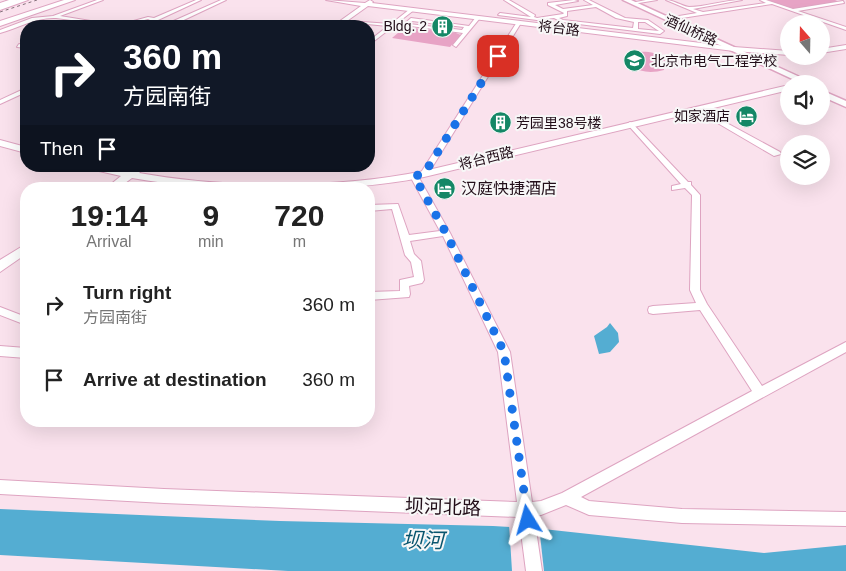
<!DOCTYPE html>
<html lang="en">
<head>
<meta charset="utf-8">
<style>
  :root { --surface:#fff; --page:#f6f6f6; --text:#222; --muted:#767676 }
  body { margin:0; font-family:Helvetica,"Noto Sans SC",sans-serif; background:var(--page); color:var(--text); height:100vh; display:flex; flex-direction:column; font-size:19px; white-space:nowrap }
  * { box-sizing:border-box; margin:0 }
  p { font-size:16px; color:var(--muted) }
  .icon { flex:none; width:28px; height:28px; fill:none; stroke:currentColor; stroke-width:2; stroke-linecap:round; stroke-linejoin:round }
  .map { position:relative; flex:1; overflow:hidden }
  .panel { position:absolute; left:20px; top:182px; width:355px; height:245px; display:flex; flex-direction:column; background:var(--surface); border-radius:20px; box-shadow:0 5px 20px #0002 }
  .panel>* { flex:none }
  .banner { position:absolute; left:20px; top:20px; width:355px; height:152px; border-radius:20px; box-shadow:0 5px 20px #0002; background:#111827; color:#fff; overflow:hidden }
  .needle { width:32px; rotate:340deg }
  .buttons { position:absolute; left:780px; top:15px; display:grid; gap:10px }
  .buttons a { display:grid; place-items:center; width:50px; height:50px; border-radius:50%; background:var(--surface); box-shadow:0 5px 20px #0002; font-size:25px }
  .pin { position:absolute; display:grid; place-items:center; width:42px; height:42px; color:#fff; margin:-21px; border-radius:10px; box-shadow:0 2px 8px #0006 }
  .me { position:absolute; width:55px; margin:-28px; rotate:352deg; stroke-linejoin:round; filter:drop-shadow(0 0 4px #0008) }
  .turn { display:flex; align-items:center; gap:18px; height:105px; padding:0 20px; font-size:22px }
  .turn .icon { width:65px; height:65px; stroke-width:2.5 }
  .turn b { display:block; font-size:35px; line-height:42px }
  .then { display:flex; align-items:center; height:48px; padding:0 20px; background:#0003; gap:10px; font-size:19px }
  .eta { display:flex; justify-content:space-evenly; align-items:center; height:85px; text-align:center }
  .eta b { font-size:30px; font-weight:700; line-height:35px }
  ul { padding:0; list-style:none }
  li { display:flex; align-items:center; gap:15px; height:75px; padding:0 20px }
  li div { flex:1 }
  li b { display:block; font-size:19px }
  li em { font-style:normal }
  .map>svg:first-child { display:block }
  .green { fill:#e7a3c5 }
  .water { fill:#54add2 }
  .pier { fill:#fae2ed }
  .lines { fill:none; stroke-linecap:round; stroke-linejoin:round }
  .street-casing { stroke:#dea4c1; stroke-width:2 }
  .secondary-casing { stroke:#dea4c1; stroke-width:2 }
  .primary-casing { stroke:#dea4c1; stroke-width:3 }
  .highway-casing { stroke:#dea4c1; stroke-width:2 }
  .street { fill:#fff; fill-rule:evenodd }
  .secondary { fill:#fff; fill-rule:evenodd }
  .primary { fill:#fff; fill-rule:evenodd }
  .highway { fill:#fff; fill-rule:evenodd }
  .rail { stroke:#85707b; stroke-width:1; stroke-dasharray:3 3; stroke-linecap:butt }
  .route { stroke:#1a73e8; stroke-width:9; stroke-dasharray:0 16.2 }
  .labels { text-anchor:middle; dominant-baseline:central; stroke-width:4; stroke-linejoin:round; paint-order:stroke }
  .far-poi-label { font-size:14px; fill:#220e19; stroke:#f7f7f7; text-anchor:end }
  .far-street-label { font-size:14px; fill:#220e19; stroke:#f7f7f7 }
  .poi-label { font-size:16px; fill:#220e19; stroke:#f7f7f7; text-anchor:start }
  .near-street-label { font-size:19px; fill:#220e19; stroke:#f7f7f7 }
  .near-water-label { font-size:21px; font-style:italic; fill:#08556e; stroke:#f7f7f7 }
</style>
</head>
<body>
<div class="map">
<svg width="846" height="571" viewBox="0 0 846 571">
  <rect width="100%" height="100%" fill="#fae2ed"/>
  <path class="green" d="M765 0H835L840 2 791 9Z
    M405 27 456 33 461 35 450 47 392 38Z
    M636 52C646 51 657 52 665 58L664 70C653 73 641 73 631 66L632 54Z"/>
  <path class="water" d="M610 323 618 333 619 342 610 352 599 354 594 336 607 327Z
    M0 509 280 521 493 526 543 529 764 553 846 545V571H288L0 555Z"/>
  <path class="pier" d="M509 524 539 526 544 571H512Z"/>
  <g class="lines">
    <defs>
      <path id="street" d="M97 0H103L60 16 115 25 117 26C96 26 76 20 56 18 36 17 18 28 0 33V30L32 18 53 16Z
        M196 0H201L158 20 169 23 221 0H226L171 26H165V25C162 24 157 22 153 22 144 24 138 29 130 22L148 17 154 18ZM148 19 150 20 143 23 136 22Z
        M504 0H509L535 15 534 17 537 18 563 14 564 13 548 5V3L574 0 578 1 555 5 563 9 593 5 584 0H589L625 18 648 20 664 31 660 34 562 22 554 18 537 20 498 15 500 13 531 17ZM596 7 616 18 634 22 633 28 563 20 559 18 567 16V11ZM638 22H645L659 31 638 29Z
        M646 0H657L633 4 631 3Z
        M666 0C674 0 681 6 689 7 704 7 725 0 742 0L693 9 703 12 766 3 760 0H766L793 9 843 1 844 3 798 11 846 27V30L772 4 669 20 667 18 697 13Z
        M410 9 414 10 369 45V41L388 26 346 22 348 21 391 24Z
        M476 17 480 18 456 47 453 45 463 33 403 25 411 18 469 26ZM412 21 464 27 462 30 409 24Z
        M517 22 521 23 428 174 424 176H421L420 174Z
        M19 44 26 46V48L17 47Z
        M26 88V92L0 104V100Z
        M699 108 780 152 781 154 774 156 697 111 696 110Z
        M630 122 632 123 688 182H691V185L700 195V290L707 304 762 386 846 342V352L581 497 589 501 682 509 846 512V526L682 523 589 515 566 505 541 515 534 516 542 571H526L519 517 164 503 0 494V480L164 489 517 502 498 352 443 236 410 241 414 254 421 261 424 280 422 283 409 286 410 294 409 297 369 300V292L400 291V280L414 277 411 262 405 255 392 209 369 211V205L398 204 409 235 440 231 410 176 414 174 418 176 450 233 510 352 532 502 541 501 562 493 752 391 700 310 653 314 649 313 648 310 649 307 653 306 696 303 690 290 692 195 685 188 672 190V186L681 184 628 125 627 124Z
        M0 307 26 317V325L0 315Z
        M0 346 26 348V358L0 356Z"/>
      <path id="secondary" d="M9 0H18L0 7V3Z
        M326 0 365 3 370 0 373 2 372 3 734 47 789 51V55L734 51 368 6 340 26H333L361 6Z
        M846 45V49L821 53V49Z
        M789 85V90L424 177C377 187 328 189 280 189 230 189 181 187 132 178L117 189H105L121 176 86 168 85 166H105L128 171 135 166H147L139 173C228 189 335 189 424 171Z
        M0 140 26 147V153L0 146Z
        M26 244V254L0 272V260Z"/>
      <path id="primary" d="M623 0H631L815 84H803Z
        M821 90 846 101V107L821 96Z"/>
      <path id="highway" d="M17 0H28L0 10V5Z
        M64 0H75L0 26V21Z"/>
    </defs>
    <use href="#street" class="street-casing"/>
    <use href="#secondary" class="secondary-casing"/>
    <use href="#primary" class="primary-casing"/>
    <use href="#highway" class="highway-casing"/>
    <use href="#street" class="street"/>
    <use href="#secondary" class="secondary"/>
    <use href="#primary" class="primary"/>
    <use href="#highway" class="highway"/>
    <path class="rail" d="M0 12 37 0"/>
  </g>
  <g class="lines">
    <path class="route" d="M498 56 424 174 414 176 446 233 504 352 528 520"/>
  </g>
  <defs>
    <symbol id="building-disc" viewBox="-11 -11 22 22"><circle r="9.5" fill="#148766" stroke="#f7f7f7"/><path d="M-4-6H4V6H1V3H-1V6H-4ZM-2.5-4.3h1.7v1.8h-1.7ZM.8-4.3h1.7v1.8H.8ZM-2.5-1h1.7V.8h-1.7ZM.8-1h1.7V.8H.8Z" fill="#fff"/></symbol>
    <symbol id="school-disc" viewBox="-11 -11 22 22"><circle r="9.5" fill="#148766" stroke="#f7f7f7"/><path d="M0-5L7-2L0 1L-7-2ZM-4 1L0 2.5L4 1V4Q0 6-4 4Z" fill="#fff"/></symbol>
    <symbol id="hotel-disc" viewBox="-11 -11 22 22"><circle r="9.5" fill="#148766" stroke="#f7f7f7"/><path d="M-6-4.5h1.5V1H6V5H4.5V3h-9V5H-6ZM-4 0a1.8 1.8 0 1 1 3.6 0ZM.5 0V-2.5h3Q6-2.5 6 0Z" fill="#fff"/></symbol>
  </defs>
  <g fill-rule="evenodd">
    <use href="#building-disc" x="430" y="14" width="25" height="25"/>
    <use href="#school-disc" x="622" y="48" width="25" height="25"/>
    <use href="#hotel-disc" x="734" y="104" width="25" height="25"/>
    <use href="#building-disc" x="488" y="110" width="25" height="25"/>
    <use href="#hotel-disc" x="432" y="176" width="25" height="25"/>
  </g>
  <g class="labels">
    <g class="far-poi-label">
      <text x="427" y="26">Bldg. 2</text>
      <text x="651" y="61" text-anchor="start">北京市电气工程学校</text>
      <text x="730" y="116">如家酒店</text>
      <text x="516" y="123" text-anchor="start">芳园里38号楼</text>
    </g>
    <g class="far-street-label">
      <text transform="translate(559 28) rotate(7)">将台路</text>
      <text transform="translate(691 30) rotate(24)">酒仙桥路</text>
      <text transform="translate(486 158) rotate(-14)">将台西路</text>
    </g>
    <g class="poi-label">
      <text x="461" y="188">汉庭快捷酒店</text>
    </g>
    <g class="near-street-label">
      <text transform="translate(443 507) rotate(2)">坝河北路</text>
    </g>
    <g class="near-water-label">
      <text transform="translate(423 540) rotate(1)">坝河</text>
    </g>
  </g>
</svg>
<div class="buttons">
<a><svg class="needle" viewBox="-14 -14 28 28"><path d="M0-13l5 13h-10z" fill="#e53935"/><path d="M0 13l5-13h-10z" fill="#767676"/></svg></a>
<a><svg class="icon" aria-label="sound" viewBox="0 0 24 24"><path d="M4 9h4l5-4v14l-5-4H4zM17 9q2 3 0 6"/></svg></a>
<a><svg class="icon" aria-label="layers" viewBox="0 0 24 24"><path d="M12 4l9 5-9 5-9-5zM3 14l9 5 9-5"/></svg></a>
</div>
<div class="pin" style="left:498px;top:56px;background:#d93025"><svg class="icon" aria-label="arrive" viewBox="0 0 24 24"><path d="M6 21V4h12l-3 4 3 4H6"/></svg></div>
<svg class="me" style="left:528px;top:520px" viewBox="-20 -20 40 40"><path d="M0-17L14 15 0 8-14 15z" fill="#1a73e8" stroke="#fff" stroke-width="4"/></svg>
<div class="banner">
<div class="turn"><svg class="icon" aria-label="right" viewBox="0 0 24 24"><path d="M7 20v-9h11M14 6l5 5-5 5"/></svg><div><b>360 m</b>方园南街</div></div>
<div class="then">Then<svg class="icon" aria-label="arrive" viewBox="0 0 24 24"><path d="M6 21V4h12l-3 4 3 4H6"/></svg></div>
</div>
<section class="panel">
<div class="eta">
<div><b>19:14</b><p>Arrival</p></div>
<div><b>9</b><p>min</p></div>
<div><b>720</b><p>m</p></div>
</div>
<ul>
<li><svg class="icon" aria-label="right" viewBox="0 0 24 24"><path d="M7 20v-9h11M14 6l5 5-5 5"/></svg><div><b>Turn right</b><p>方园南街</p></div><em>360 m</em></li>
<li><svg class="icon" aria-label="arrive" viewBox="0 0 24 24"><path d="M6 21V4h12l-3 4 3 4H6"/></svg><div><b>Arrive at destination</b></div><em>360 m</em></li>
</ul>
</section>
</div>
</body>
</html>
